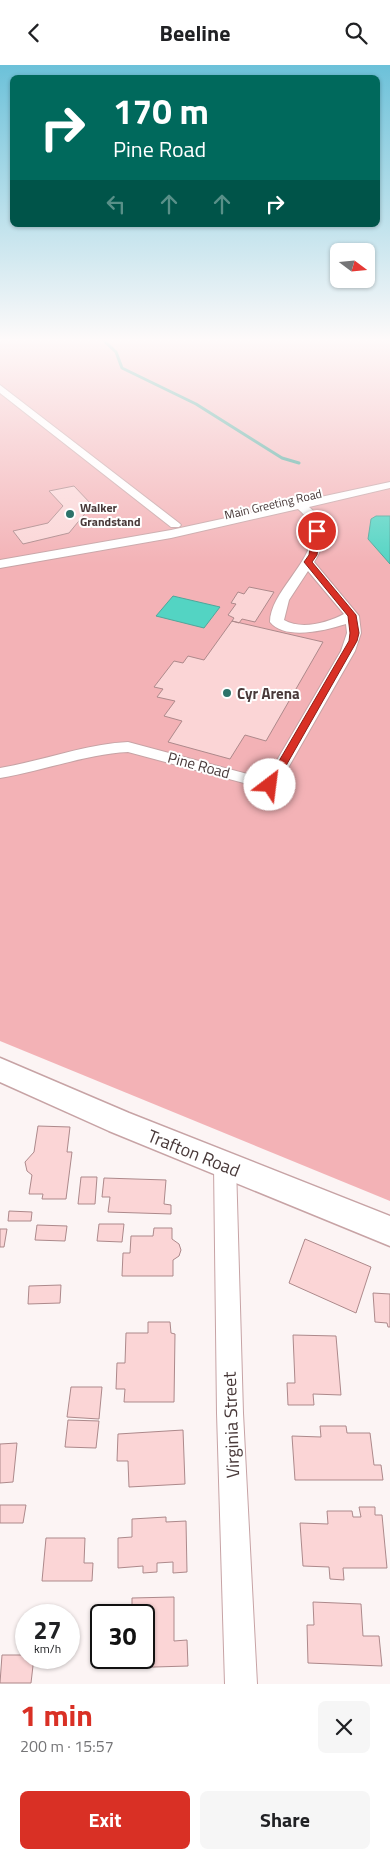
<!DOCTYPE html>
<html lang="en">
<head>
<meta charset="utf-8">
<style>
  :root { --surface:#fff; --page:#f6f6f6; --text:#202124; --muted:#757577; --accent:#d93025 }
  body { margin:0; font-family:"Titillium Web",sans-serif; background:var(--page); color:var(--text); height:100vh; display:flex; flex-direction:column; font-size:19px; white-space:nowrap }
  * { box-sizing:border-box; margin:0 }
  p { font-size:16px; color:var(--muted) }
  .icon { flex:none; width:28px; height:28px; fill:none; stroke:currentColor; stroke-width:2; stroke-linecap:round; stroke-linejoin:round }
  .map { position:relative; height:1619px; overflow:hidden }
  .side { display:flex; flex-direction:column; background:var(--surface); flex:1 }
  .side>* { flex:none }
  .banner { position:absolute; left:10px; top:10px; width:370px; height:152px; border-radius:8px; box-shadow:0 1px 4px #0004; background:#00695c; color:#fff; overflow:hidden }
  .needle { width:32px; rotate:106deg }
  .fabs { position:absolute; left:330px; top:178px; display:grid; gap:10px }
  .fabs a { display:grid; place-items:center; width:45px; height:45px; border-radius:8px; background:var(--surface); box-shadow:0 1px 4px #0004; font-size:25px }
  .speed { position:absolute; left:15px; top:1539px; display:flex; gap:10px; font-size:25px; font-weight:700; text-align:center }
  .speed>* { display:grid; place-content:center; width:65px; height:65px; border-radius:50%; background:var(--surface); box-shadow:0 1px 4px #0004; line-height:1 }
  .speed small { font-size:12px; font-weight:400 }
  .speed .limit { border:2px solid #111; border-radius:8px; background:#fff; color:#111 }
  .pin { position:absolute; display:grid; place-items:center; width:42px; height:42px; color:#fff; margin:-21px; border:2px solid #fff; border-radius:50%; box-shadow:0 1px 5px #0007 }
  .me { position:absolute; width:55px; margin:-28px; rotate:30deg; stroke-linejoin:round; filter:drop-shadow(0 0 4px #0008) }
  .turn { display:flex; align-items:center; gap:18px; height:105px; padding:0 20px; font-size:22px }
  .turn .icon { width:65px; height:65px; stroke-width:2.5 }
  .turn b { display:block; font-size:35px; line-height:42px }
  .lanes { display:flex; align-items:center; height:48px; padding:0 20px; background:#0003; justify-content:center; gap:25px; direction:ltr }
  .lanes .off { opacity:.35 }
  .round { display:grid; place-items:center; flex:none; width:52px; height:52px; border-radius:8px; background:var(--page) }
  .head { display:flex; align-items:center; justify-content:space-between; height:85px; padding:0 20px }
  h1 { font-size:30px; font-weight:700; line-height:38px; color:var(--accent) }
  .button { display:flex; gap:10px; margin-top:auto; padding:10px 20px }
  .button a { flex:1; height:58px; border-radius:8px; background:var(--accent); color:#fff; font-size:20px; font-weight:700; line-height:58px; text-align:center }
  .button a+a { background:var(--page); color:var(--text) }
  header { display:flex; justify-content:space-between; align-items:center; height:65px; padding:0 20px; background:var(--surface); font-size:22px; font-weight:700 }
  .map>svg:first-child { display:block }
  .green { fill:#f3b2b6 }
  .water { fill:#53d4c3; stroke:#50a69a }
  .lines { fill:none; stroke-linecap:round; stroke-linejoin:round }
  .stream { stroke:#50a69a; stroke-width:3 }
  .building { fill:#fbd5d6; stroke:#ad898b }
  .minor-casing { stroke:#c7a3a5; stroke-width:2 }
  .tertiary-casing { stroke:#c7a3a5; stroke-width:3 }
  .minor { fill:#fff; fill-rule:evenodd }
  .tertiary { fill:#fff; fill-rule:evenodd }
  .route { fill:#d93025; stroke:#8d1f18 }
  .poi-dot { fill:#2d736a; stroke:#fff; stroke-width:2 }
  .labels { text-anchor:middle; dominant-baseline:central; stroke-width:4; stroke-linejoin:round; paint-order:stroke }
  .far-street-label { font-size:12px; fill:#483939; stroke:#fff }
  .far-poi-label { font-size:12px; font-weight:bold; fill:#483939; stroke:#fff; text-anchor:start }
  .poi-label { font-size:15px; font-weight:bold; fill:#483939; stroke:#fff; text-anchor:start }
  .street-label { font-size:15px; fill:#483939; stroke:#fff }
  .near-street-label { font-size:18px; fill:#483939; stroke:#fff }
</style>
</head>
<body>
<header><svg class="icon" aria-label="back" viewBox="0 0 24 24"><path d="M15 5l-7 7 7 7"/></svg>Beeline<svg class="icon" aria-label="search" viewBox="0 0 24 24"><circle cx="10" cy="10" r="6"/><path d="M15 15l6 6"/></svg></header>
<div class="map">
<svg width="390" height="1619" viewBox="0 0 390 1619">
  <rect width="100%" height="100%" fill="#fcf4f4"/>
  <path class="green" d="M0 274H390V1136L0 976Z"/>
  <path class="water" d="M376 451H390V499L368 474 371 454Z
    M173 531 220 542 204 563 156 551Z"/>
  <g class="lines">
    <path class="stream" d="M102 274 116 287 122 303 196 339 282 393 299 398"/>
  </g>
  <path class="building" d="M74 421 92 440 69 468 23 479 13 466 48 458 63 441 49 426Z
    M249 522 274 527 255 557 242 554 239 558 232 556 234 553 228 550 236 539 231 538 238 527 244 529Z
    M232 556 323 577 266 676 245 670 230 694 168 677 182 656 164 651 175 636 157 632 163 624 154 622 174 596 183 598 188 591 204 595Z
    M38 1061 70 1062 67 1087H72L66 1134H42L43 1129H29L32 1110 27 1106 25 1097 34 1087Z
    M81 1112H97L95 1139H78Z
    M104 1113 166 1115 164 1139 171 1140V1149L108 1147 110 1132H102Z
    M9 1146 32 1147 31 1156H8Z
    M99 1159H124L122 1177 97 1176Z
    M37 1160 67 1161 65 1176 35 1175Z
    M154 1163H172V1174L179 1179 181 1185 179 1191 173 1195V1211H122L123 1188H130L131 1171H153Z
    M0 1164H7L4 1182H0Z
    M305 1174 371 1202 356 1248 289 1218Z
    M61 1220 60 1238 28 1239 29 1221Z
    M373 1228 390 1229V1262H388L387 1258 375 1257Z
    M148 1257H170L171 1268 175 1269 174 1337H124L125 1324H116L117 1298H125L126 1268H148Z
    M293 1270 336 1271 341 1330 313 1329 314 1340H288L287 1318H295Z
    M71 1322H102L99 1354 67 1352Z
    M68 1355 99 1356 96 1383 65 1382Z
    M320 1361H346L347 1368H370L374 1400H381L383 1415H295L292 1371 321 1372Z
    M183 1365 185 1419 129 1422 128 1396H117L118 1369Z
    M17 1378 13 1417 0 1418V1379Z
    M0 1440H26L23 1458H0Z
    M359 1442H375V1450H382L387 1503H343L344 1515 330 1514 329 1502 303 1501 300 1458 328 1459 327 1446H352L353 1452H361Z
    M166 1452V1457L186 1456 187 1507 173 1508V1497L157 1498V1507L143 1508V1501L118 1503V1473L132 1472V1454Z
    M46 1473H85L84 1498H93L92 1516H42Z
    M174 1532V1576L187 1575 188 1601 121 1603V1592H144V1550H132V1533Z
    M313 1537 361 1539 363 1571H379L382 1601 308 1598 307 1560H314Z
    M2 1590H26V1592H34L31 1618H0Z"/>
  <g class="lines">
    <defs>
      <path id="minor" d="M0 320 179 458 181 460 179 462H171L0 328Z
        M390 417V423L309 442C326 456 327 478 314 497L359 551 361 568 355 586 276 724 270 725 128 687C87 689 42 706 0 713V703C42 696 86 679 128 677L266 714 341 586 347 568 346 559C327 565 285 576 270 557 270 519 341 479 298 444L171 473 0 503V495L171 465 291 439 288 435 294 432 302 436ZM308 506 344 549C327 558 301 565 284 555L289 535Z
        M225 1090 233 1093 236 1100 243 1348 257 1619H225L217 1348 214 1100 217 1093Z"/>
      <path id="tertiary" d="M0 993 129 1048 390 1151V1181L109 1066 0 1017Z"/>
    </defs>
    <use href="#minor" class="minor-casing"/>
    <use href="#tertiary" class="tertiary-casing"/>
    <use href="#minor" class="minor"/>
    <use href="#tertiary" class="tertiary"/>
  </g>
  <linearGradient id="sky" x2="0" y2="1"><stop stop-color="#6cc1d9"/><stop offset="0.55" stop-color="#fefafa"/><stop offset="1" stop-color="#fefafa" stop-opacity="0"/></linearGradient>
  <rect width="390" height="500" fill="url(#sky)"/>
  <path class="route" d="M317 464 320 466 317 490 312 497 356 550 359 568 357 576 275 720 270 723 265 720 349 576 350 568 348 551 304 497 309 490 313 466Z"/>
  <g class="poi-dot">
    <circle cx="70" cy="449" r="5"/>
    <circle cx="227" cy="628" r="5"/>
  </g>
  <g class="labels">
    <g class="far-street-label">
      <text transform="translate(273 439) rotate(-13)">Main Greeting Road</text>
    </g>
    <g class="far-poi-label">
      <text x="80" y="442">Walker<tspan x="80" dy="14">Grandstand</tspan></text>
    </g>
    <g class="poi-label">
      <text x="237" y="628">Cyr Arena</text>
    </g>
    <g class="street-label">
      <text transform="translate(199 700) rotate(15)">Pine Road</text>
    </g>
    <g class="near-street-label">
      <text transform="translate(194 1088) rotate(22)">Trafton Road</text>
      <text transform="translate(231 1360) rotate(-92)">Virginia Street</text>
    </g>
  </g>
</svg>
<div class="fabs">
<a><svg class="needle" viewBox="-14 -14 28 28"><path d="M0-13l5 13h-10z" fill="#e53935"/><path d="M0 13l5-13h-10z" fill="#757577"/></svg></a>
</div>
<div class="speed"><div>27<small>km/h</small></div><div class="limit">30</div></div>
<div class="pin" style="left:317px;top:466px;background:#d93025"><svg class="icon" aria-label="arrive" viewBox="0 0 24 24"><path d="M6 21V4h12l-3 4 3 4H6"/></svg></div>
<svg class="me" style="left:270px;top:720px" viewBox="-20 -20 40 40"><circle r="19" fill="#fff"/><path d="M0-13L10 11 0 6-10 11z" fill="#d93025"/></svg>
<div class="banner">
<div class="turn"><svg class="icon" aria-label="right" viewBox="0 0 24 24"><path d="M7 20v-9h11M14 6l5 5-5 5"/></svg><div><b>170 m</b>Pine Road</div></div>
<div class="lanes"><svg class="icon off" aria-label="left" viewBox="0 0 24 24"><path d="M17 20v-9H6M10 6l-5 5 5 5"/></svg><svg class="icon off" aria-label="ahead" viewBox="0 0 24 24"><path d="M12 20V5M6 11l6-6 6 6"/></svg><svg class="icon off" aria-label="ahead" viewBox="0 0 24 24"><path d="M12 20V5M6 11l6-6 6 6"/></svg><svg class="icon" aria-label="right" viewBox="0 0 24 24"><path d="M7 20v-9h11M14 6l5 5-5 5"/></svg></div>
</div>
</div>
<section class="side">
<div class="head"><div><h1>1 min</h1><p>200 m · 15:57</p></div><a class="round"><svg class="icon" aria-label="close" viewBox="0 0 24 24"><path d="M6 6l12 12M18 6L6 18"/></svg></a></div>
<div class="button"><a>Exit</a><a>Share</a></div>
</section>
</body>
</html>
